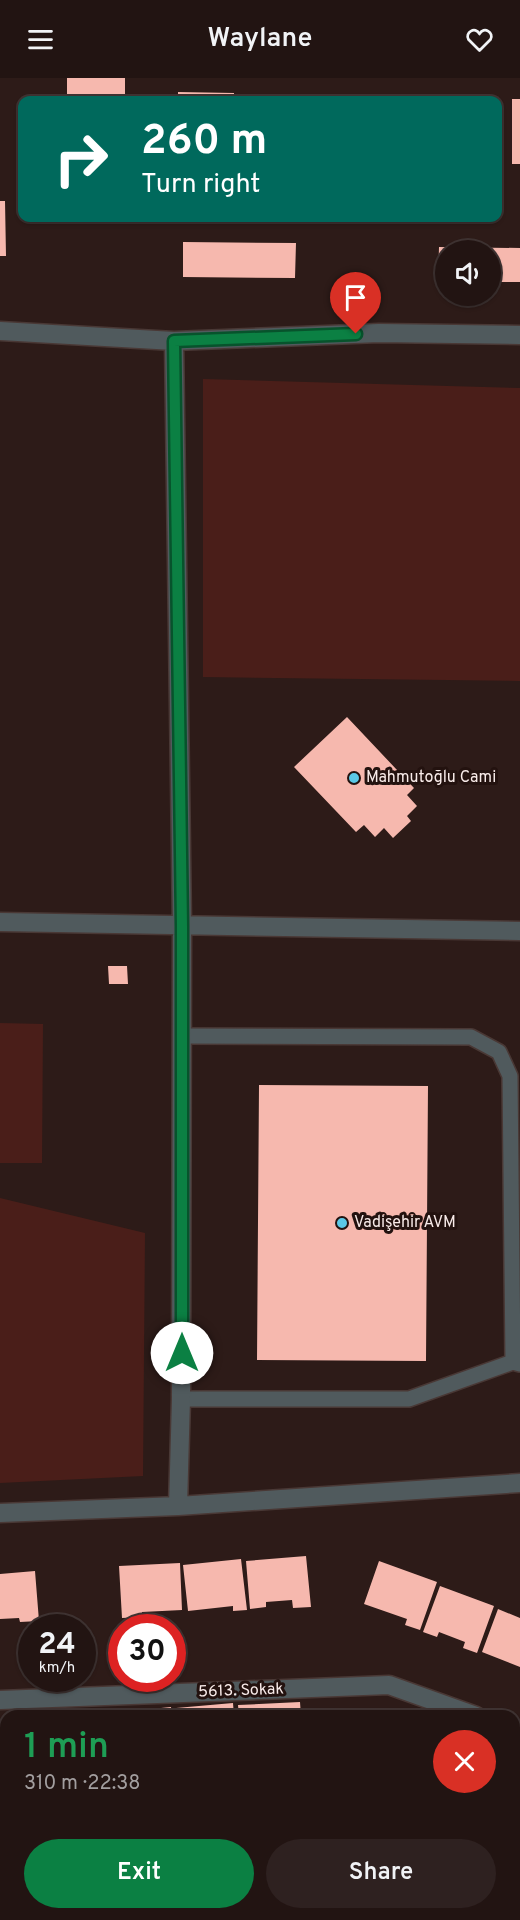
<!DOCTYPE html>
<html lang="en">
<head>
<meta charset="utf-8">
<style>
  :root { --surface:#221412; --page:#2e2120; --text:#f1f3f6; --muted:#a29e9f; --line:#3f3332; --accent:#0b8043 }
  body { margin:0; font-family:Overpass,sans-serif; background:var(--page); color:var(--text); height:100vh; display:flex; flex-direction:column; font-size:22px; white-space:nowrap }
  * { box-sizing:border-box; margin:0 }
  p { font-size:20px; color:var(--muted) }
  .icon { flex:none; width:33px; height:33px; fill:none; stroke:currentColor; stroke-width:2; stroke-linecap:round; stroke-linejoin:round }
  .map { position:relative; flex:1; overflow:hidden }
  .drawer { position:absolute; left:0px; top:1632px; width:520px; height:210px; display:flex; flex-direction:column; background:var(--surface); border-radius:18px 18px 0 0; box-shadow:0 2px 4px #0004,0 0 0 2px var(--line) }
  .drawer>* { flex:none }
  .banner { position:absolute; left:18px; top:18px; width:484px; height:126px; border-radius:12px; box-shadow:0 2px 4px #0004,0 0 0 2px var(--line); background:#00695c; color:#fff; overflow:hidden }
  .tools { position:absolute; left:435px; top:162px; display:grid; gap:12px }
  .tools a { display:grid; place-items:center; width:66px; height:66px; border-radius:50%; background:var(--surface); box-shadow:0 2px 4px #0004,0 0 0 2px var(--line); font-size:30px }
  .speed { position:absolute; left:18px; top:1536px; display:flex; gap:12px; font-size:30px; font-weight:700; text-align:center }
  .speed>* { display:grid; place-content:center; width:78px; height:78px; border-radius:50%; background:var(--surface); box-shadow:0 2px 4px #0004,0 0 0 2px var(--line); line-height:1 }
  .speed small { font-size:15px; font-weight:400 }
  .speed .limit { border:9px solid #d22; background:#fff; color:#111 }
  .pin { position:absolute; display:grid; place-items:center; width:51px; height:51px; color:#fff; margin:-62px -26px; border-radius:50% 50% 50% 0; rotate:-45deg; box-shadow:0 0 6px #0007 }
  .pin .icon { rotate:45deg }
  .me { position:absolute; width:66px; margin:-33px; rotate:0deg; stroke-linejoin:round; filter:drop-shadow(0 0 4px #0008) }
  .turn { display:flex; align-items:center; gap:21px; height:126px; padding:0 24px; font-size:27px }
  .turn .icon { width:78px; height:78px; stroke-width:2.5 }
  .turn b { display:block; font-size:42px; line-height:51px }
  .round { display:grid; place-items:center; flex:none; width:63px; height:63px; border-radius:32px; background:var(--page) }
  .head { display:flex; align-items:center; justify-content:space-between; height:102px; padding:0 24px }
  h1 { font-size:36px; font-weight:600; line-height:45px; color:#1e9e55 }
  .cta { display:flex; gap:12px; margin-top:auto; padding:12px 24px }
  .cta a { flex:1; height:69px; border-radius:36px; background:var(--accent); color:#fff; font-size:24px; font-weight:600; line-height:69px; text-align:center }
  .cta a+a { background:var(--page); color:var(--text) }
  header { display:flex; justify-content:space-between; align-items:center; height:78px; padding:0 24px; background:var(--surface); font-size:27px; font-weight:600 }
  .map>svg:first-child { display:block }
  .green { fill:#4a1e19 }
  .building { fill:#f6b8ae }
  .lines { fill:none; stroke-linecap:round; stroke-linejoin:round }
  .lane-casing { stroke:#493835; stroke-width:18 }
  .street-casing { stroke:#493835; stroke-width:21 }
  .lane { stroke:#505a5d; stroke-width:15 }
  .street { stroke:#505a5d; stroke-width:18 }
  .route-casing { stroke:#07532c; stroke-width:15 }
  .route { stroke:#0b8043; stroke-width:10 }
  .poi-dot { fill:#5bc8e6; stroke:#23120f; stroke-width:2 }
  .labels { text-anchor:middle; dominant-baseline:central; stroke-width:6; stroke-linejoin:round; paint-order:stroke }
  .poi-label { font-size:16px; fill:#f8ebe9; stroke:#23120f; text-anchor:start }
  .street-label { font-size:16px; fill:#f8ebe9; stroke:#23120f }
</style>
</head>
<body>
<header><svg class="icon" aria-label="menu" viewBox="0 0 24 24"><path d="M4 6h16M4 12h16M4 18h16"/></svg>Waylane<svg class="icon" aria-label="heart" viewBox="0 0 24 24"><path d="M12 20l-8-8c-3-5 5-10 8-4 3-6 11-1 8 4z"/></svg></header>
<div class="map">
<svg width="520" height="1842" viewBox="0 0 520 1842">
  <rect width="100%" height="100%" fill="#2d1b18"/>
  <path class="green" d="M203 301 520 310V603L203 599Z
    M0 945 43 946 42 1085H0Z
    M0 1120 145 1155 143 1398 0 1405Z"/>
  <path class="building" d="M67 0H125V22H67Z
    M178 14 234 15V22H178Z
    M512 21H520V86H512Z
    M0 123H5L6 178H0Z
    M183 164 296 165 295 200 183 199Z
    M439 169 520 170V204H490V172H446V204L438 203Z
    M347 639 414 710 407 717 417 728 407 738 411 743 393 760 384 750 375 759 364 747 356 754 294 689Z
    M108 888H127L128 906H109Z
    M259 1007 428 1008 426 1283 257 1282Z
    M306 1478 311 1529 293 1530 292 1522 266 1524V1529L250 1531 246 1483Z
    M241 1481 247 1532 233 1533V1528L188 1533 183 1487Z
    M379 1483 437 1504 420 1552 405 1547 407 1541 364 1526Z
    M180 1485 182 1532 142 1534V1539L122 1540 119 1488Z
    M35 1493 39 1543 20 1544 19 1540 0 1541V1496Z
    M440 1508 494 1528 477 1575 463 1570 465 1564 439 1554 437 1559 423 1554Z
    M498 1531 520 1540V1589L482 1574Z
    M300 1624 301 1638H239L238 1627Z
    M233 1625 234 1638H176V1630Z
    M171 1629 172 1638H111V1635Z
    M6 1642V1689H0V1643Z
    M514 1698 520 1700V1747L514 1745Z
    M376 1836H436L433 1842H374Z
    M439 1836H444L458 1842H437Z"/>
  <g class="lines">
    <defs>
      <path id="lane" d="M181 958 471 959 499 974 510 998 513 1284
        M181 1321H409L513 1284 520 1286"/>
      <path id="street" d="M0 253 174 263 379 255 520 257
        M174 263 182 848 181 1321 178 1428
        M0 844 520 853
        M0 1435 178 1428 520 1405
        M0 1622 389 1607 476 1638
        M514 1652 520 1654
        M0 1744 6 1743
        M514 1829 520 1832"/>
    </defs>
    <use href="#lane" class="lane-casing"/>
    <use href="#street" class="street-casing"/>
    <use href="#lane" class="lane"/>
    <use href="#street" class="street"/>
  </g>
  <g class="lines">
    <defs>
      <path id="route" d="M182 1275V848L174 263 356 256"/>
    </defs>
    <use href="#route" class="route-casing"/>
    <use href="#route" class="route"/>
  </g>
  <g class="poi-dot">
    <circle cx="354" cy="700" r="6"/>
    <circle cx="342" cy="1145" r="6"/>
  </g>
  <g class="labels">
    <g class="poi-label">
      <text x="366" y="700">Mahmutoğlu Cami</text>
      <text x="354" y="1145">Vadişehir AVM</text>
    </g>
    <g class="street-label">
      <text transform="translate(241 1613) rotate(-2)">5613. Sokak</text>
    </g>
  </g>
</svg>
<div class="tools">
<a><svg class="icon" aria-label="sound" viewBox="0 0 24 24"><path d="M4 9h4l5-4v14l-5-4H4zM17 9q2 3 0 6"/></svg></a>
</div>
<div class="speed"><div>24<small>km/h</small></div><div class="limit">30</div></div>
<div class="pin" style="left:356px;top:256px;background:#d93025"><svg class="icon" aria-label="arrive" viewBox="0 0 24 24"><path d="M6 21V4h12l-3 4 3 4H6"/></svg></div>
<svg class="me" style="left:182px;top:1275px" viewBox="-20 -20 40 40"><circle r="19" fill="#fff"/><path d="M0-13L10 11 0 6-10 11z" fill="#0b8043"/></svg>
<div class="banner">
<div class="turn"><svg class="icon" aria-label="right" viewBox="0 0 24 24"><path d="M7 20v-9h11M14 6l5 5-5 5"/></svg><div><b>260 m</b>Turn right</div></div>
</div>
<section class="drawer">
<div class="head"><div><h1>1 min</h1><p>310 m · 22:38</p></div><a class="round" style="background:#d93025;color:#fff"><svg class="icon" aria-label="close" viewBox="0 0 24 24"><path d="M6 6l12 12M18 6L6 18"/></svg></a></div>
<div class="cta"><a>Exit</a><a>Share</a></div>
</section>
</div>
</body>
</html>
